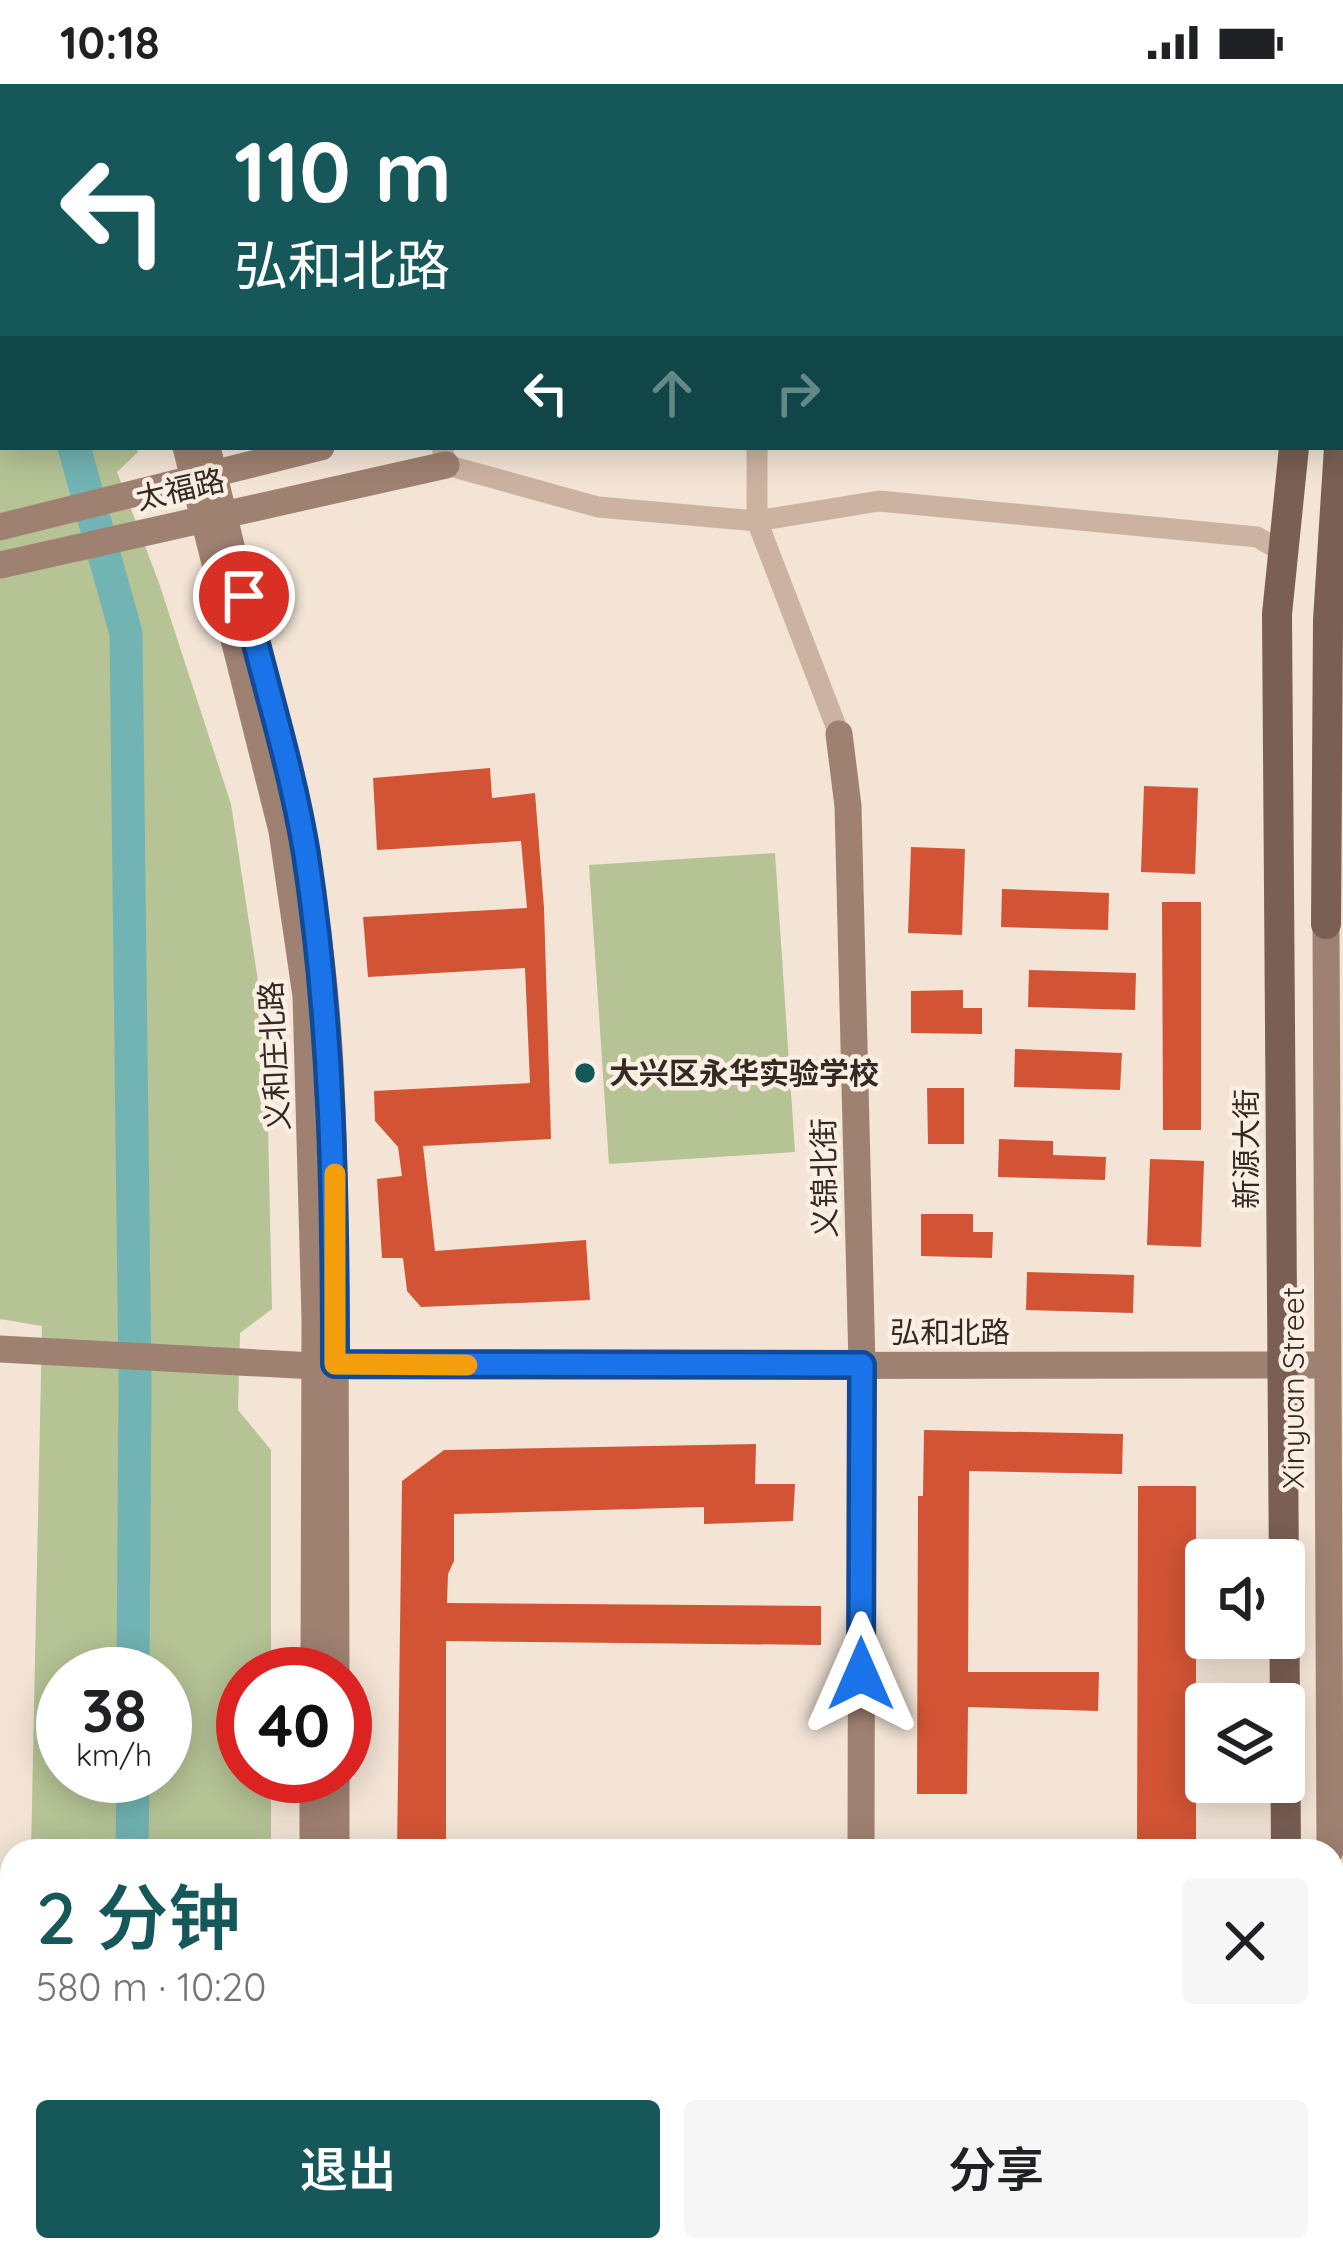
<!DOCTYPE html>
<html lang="zh">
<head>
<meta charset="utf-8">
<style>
  :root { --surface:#fff; --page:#f6f6f6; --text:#202124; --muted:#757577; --accent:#16585a }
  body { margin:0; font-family:Quicksand,"Noto Sans SC",sans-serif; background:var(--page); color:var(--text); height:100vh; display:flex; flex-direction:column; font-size:45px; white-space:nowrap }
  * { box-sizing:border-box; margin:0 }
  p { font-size:39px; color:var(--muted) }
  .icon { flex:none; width:66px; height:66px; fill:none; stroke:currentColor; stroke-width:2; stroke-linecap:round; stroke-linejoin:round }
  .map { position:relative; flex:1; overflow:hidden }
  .side { position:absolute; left:0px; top:1755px; width:1344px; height:423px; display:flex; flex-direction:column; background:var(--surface); border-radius:36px 36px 0 0; box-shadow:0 6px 30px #0003 }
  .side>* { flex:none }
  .hud { position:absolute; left:0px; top:0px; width:1344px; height:366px; box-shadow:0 6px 30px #0003; background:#16585a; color:#fff; overflow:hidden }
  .fabs { position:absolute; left:1185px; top:1455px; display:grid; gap:24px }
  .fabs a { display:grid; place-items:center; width:120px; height:120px; border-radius:12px; background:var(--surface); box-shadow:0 6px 30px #0003; font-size:60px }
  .speed { position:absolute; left:36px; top:1563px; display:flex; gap:24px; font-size:60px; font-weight:700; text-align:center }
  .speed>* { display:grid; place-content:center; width:156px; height:156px; border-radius:50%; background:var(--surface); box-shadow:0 6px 30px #0003; line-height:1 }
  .speed small { font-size:30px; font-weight:400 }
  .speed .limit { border:18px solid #d22; background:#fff; color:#111 }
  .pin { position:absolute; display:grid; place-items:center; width:102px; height:102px; color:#fff; margin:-51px; border:6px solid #fff; border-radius:50%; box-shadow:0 3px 12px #0007 }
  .me { position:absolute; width:132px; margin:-66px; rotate:0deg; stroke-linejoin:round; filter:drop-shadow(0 0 9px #0008) }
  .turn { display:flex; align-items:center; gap:42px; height:252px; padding:0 36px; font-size:54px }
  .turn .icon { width:156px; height:156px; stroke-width:2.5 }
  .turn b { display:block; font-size:84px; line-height:102px }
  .lanes { display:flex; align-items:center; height:114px; padding:0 36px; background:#0003; justify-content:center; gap:60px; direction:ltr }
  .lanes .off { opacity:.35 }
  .round { display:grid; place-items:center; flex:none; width:126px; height:126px; border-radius:12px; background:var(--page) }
  .overview { display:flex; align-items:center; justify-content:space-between; height:204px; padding:0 36px }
  h1 { font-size:72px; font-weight:600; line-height:90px; color:var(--accent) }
  .button { display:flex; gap:24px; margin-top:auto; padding:24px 36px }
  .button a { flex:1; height:138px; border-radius:12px; background:var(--accent); color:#fff; font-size:48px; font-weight:600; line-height:138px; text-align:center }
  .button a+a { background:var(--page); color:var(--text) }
  .status { display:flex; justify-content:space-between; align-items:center; height:84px; padding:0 60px; background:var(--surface); direction:ltr }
  .status svg { height:33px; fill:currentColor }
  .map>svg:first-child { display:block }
  .green { fill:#b5c395; fill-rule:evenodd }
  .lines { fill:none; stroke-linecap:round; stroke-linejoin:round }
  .river { stroke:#72b3b3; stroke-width:33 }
  .building { fill:#d25435 }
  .lane { stroke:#ccb3a1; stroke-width:10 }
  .street { stroke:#ccb3a1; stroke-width:21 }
  .secondary { stroke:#9f8172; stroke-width:27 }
  .primary { stroke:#795f54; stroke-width:30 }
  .route-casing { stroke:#114b97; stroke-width:30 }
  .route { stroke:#1a73e8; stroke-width:21 }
  .slow { stroke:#f59e0b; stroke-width:21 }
  .poi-dot { fill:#16585a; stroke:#fbeee2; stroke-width:4.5 }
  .labels { text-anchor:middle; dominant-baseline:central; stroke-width:9; stroke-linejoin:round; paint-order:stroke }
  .street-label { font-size:30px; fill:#352924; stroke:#fbeee2 }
  .poi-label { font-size:30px; font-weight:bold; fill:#352924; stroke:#fbeee2; text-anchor:start }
</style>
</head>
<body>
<div class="status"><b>10:18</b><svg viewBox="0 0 49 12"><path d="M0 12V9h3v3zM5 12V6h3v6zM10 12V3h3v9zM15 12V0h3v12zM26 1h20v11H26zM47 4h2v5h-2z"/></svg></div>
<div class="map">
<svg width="1343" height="2177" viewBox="0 0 1343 2177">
  <rect width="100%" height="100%" fill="#f3e4d6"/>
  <path class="green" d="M0 0 21 3H3V363H137L138 368 117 388 159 499 231 720 266 950 272 1225 240 1249 238 1326 271 1366V1590H243V1692H271V1767H31L42 1242 0 1235ZM63 1590H165V1692H63Z
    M775 769 795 1068 609 1080 589 781Z"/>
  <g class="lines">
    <path class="river" d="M0 74 3 86
      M74 363 126 549 135 1301 133 1590
      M132 1767 133 1692
      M132 2166V2177"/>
  </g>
  <path class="building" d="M490 684 492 714 535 709 544 824 551 1055 423 1062 435 1167 586 1156 590 1216 421 1223 407 1207 403 1174H382L377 1095 402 1092 398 1063 375 1037 374 1007 530 999 525 884 368 893 363 833 527 824 521 757 377 766 373 694Z
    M1144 702 1198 704 1195 790 1141 788Z
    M911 763 965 765 962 851 908 849Z
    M1002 805 1109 809 1108 846 1001 843Z
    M1162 818H1201V1046H1163Z
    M1029 886 1136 889 1135 926 1028 923Z
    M963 906V924H982V950L911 949V907Z
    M1015 965 1122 969 1120 1006 1014 1003Z
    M927 1004H964V1060H928Z
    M999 1055 1053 1057V1071L1106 1073 1105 1096 998 1093Z
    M1150 1075 1204 1077 1201 1163 1147 1161Z
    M921 1130H973V1148H993L992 1174 921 1172Z
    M1027 1188 1134 1191 1133 1229 1026 1226Z
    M924 1346 1123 1350 1122 1390 969 1387 968 1588H1099L1098 1627 968 1623 967 1710H917L918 1412H923Z
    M756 1360 755 1400H795L793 1437 704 1440V1423L454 1430V1477L448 1490 447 1519 821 1522V1561L446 1557V1767H397L402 1397 444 1366Z
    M1138 1402H1196V1767H1137Z"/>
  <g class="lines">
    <path class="lane" d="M981 2166H1004"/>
    <path class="street" d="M785 0V3
      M442 363 446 381 598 423 757 437 879 417 1257 453 1283 468
      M757 363V437L839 650
      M1058 2166 1061 2177"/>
    <path class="secondary" d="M86 0 87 3
      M111 0 112 3
      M1341 161 1343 160
      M1341 205 1343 204
      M186 363 282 747 306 912 315 1234 314 1590
      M207 363 271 626
      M0 443 321 363
      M0 481 446 381
      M839 650 848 722 862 1281 861 1767
      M293 715C333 879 335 1048 335 1215 335 1340 336 1465 336 1590
      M1326 840 1330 1767
      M0 1265 314 1282 1325 1281
      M336 1692V1767
      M313 1767V1692
      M1332 1906 1343 1961
      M0 2074H12
      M0 2095H12
      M1332 2154 1343 2159
      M1119 2166 1193 2177
      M1301 2166 1333 2177
      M290 2177 293 2166"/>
    <path class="primary" d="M1341 122 1343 110
      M1341 348 1343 336
      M1326 840 1328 536 1339 363
      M1286 1767 1277 530 1294 363"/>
  </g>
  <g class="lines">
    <defs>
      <path id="route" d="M244 512C264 597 292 684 306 770 332 940 335 1109 335 1280L862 1281 861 1590"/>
    </defs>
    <use href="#route" class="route-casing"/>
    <use href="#route" class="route"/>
    <path class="slow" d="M335 1090V1280L467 1281"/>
  </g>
  <circle class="poi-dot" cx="585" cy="989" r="12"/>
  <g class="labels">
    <g class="street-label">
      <text transform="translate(180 405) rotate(-13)">太福路</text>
      <text transform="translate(274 972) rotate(-93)">义和庄北路</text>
      <text transform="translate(1246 1065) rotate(-90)">新源大街</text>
      <text transform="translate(824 1094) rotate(-91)">义锦北街</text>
      <text x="950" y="1248">弘和北路</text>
      <text transform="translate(1293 1304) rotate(-90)">Xinyuan Street</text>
    </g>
    <g class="poi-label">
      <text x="609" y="989">大兴区永华实验学校</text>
    </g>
  </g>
</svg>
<div class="fabs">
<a><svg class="icon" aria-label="sound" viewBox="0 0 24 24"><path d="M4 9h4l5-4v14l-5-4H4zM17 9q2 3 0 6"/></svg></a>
<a><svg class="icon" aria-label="layers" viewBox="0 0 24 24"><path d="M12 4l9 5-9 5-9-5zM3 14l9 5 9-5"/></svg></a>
</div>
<div class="speed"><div>38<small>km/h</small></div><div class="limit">40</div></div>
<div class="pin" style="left:244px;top:512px;background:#d93025"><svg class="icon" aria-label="arrive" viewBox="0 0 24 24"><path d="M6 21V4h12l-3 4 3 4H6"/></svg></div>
<svg class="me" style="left:861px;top:1590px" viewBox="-20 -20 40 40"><path d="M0-17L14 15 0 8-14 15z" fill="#1a73e8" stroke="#fff" stroke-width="4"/></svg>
<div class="hud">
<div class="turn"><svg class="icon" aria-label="left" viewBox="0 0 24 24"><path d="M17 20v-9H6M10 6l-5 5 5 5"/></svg><div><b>110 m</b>弘和北路</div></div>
<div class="lanes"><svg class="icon" aria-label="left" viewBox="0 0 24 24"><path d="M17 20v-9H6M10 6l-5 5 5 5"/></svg><svg class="icon off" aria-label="ahead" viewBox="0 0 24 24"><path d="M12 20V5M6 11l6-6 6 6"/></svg><svg class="icon off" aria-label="right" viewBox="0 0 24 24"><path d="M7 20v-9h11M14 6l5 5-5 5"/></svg></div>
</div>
<section class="side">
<div class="overview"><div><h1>2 分钟</h1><p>580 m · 10:20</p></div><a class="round"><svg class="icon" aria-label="close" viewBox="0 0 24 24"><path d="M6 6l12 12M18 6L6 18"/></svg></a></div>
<div class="button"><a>退出</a><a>分享</a></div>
</section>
</div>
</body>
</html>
